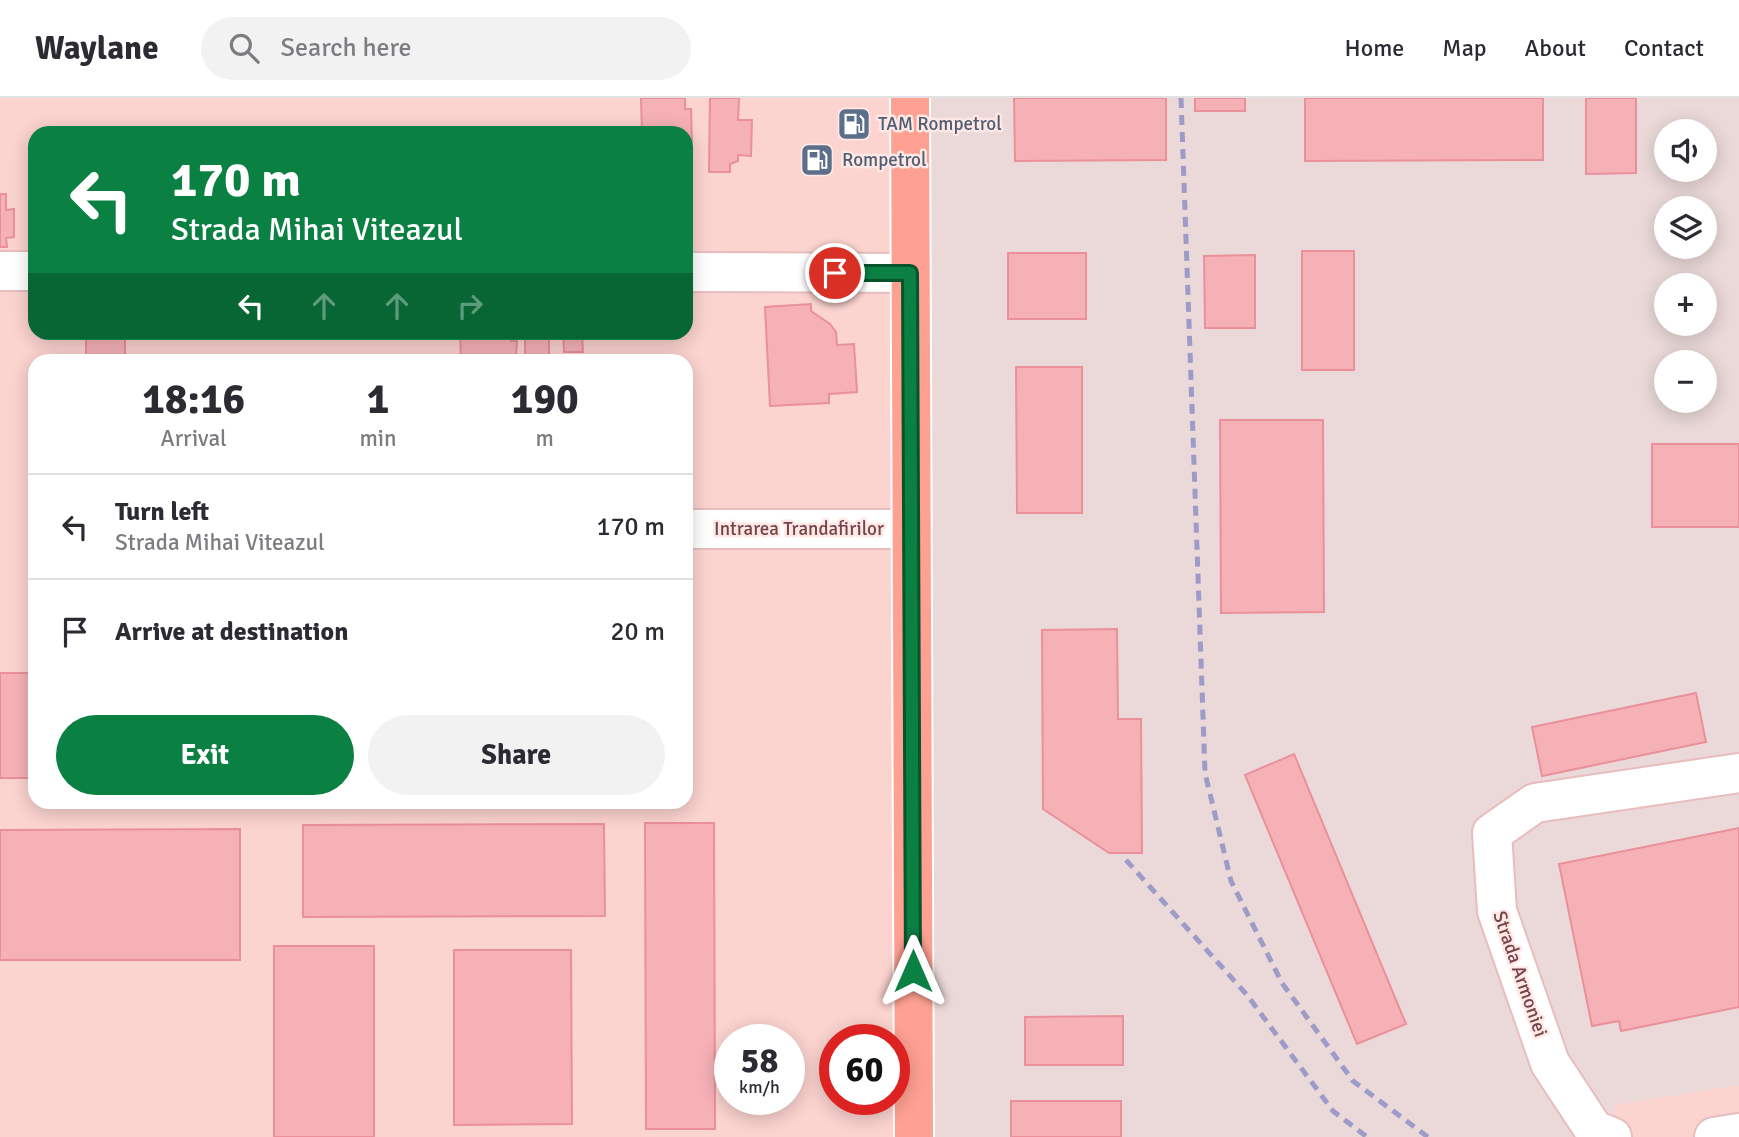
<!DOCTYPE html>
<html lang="en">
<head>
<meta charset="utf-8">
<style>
  :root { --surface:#fff; --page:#f2f2f3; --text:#2b2b33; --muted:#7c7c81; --line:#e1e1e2; --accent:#0b8043 }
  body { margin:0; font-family:Signika,sans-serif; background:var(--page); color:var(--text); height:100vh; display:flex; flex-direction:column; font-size:26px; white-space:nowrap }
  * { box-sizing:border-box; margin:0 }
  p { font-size:23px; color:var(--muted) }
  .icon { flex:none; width:38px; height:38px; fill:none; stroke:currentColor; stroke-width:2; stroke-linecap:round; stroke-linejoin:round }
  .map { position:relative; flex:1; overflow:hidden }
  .drawer { position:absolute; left:28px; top:256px; width:665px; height:455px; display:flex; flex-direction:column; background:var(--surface); border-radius:21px; box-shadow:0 4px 18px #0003 }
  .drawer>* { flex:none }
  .guide { position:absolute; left:28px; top:28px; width:665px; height:214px; border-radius:21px; box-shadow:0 4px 18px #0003; background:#0b8043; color:#fff; overflow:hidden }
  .buttons { position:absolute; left:1654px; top:21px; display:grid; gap:14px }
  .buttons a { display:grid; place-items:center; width:63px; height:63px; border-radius:50%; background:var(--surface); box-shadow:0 4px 18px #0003; font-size:35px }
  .speed { position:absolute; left:714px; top:926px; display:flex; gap:14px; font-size:35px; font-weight:700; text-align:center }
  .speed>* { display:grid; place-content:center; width:91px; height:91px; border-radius:50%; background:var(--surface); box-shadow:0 4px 18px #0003; line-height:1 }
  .speed small { font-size:18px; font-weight:400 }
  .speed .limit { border:10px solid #d22; background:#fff; color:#111 }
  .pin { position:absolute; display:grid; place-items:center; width:60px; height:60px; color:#fff; margin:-30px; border:4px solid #fff; border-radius:50%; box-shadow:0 2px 7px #0007 }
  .me { position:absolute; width:77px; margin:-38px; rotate:0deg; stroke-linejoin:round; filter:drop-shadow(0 0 5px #0008) }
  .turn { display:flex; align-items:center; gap:24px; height:147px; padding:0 28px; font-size:32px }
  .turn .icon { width:91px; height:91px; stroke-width:2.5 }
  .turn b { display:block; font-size:49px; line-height:60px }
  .lanes { display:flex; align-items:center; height:66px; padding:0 28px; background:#0003; justify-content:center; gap:35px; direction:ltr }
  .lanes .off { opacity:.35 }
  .eta { display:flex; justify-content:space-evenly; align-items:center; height:119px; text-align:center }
  .eta b { font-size:42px; font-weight:700; line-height:49px }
  .button { display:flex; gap:14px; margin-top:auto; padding:14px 28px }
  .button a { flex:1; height:80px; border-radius:42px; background:var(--accent); color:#fff; font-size:28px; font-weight:700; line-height:80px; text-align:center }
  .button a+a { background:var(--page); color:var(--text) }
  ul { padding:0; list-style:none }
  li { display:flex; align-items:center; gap:21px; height:105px; padding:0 28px; border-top:2px solid var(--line) }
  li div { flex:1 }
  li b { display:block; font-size:26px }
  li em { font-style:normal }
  header { display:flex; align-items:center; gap:42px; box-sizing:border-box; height:98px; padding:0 35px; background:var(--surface); border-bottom:2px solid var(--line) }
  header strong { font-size:33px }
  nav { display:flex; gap:38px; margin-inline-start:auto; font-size:24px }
  .search { width:490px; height:63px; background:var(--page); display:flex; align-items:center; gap:18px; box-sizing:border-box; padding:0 24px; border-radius:38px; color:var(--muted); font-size:26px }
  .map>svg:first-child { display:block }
  .residential { fill:#fbd3cf; fill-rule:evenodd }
  .industrial { fill:#ebd9d9; fill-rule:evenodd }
  .building { fill:#f6b1b7; stroke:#ea909a; stroke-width:2 }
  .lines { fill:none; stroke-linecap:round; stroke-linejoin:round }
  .minor-casing { stroke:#e7bdbe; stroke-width:42 }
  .major-casing { stroke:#fff; stroke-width:42 }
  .minor { stroke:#fff; stroke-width:38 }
  .major { stroke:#ffa192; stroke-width:38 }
  .rail { stroke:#9d9bc7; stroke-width:5; stroke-dasharray:10 7; stroke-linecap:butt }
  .route-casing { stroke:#07532c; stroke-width:18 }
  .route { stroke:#0b8043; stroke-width:12 }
  .labels { text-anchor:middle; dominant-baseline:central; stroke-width:5; stroke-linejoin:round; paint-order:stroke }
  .service-label { font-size:19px; fill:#4e5e75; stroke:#ffe7e4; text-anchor:start }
  .street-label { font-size:19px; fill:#74434a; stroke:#ffe7e4 }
</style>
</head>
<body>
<header>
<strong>Waylane</strong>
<div class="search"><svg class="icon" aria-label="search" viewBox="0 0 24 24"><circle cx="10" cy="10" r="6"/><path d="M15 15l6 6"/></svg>Search here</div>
<nav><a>Home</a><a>Map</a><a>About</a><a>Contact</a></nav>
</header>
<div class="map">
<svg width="1739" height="1039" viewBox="0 0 1739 1039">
  <rect width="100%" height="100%" fill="#fee0db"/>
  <path class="residential" d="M0 0H896L895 1039H0ZM35 35H686V234H35ZM35 262H686V704H35ZM730 942H789V1001H730ZM835 942H894V1001H835Z
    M1739 987V1039H1615V1007Z"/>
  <path class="industrial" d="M896 0H1739V987L1615 1007V1039H895ZM1666 33H1704V72H1666ZM1666 110H1704V149H1666ZM1666 187H1704V226H1666ZM1666 264H1704V303H1666Z"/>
  <path class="building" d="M641 0H685V11H691L692 43H686V35H642Z
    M710 0H739L738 22H752L751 58 738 57V63L730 66V74H709Z
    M1014 0H1166V62L1015 63Z
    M1195 0H1245V13H1195Z
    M1305 0H1543V62L1305 63Z
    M1586 0H1636V75L1586 76Z
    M0 96H6V112L14 111V139L6 140 7 149H0Z
    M1302 153H1354V272H1302Z
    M1008 155H1086V221H1008Z
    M1255 157V230H1205L1204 158Z
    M811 206V213L830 226 836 234 837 247 854 246 857 294 829 296V305L770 308 765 209Z
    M86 234H125V262H86Z
    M460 234H511V243H517L516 258H510L511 262H461Z
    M525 234H549V262H525Z
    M563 234H582L583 254H564Z
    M1016 269H1082V415H1017Z
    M1220 322H1323L1324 514 1221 515Z
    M1652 346H1739V429H1652Z
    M1117 531 1118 621H1141L1142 755H1109L1043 711 1042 532Z
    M0 575H35V680H0Z
    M1696 595 1706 644 1542 678 1532 629Z
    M1294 656 1406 926 1357 946 1245 677Z
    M645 725H714L715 1031H646Z
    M604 726 605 818 303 819V727Z
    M1739 730V909L1621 933 1619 923 1592 928 1559 766Z
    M240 731V862H0V732Z
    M274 848H374V1039H274Z
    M454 852H571L572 1026 454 1027Z
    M1123 918V967H1025V919Z
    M1011 1003H1121V1039H1011Z"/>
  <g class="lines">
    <defs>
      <path id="minor" d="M0 173H35
        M686 174 910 175
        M686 431H911
        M1612 1039 1594 1032 1550 965 1497 813 1492 735 1535 705 1739 675
        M1714 1039 1739 1035"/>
      <path id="major" d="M910 0 914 1039"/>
    </defs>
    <use href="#minor" class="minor-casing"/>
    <use href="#major" class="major-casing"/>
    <use href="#minor" class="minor"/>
    <use href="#major" class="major"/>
    <path class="rail" d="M1181 0 1205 675 1231 783 1282 885 1353 983 1428 1039
      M1126 762 1247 897 1333 1013 1367 1039"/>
  </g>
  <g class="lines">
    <defs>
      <path id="route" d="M835 175H910L913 873"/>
    </defs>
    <use href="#route" class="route-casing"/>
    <use href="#route" class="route"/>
  </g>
  <defs>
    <symbol id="fuel-square" viewBox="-11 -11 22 22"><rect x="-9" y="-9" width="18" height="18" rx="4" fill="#5c6f8a" stroke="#ffe7e4"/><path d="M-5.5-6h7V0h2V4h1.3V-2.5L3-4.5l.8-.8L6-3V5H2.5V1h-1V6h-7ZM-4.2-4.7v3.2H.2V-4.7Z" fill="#fff"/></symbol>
  </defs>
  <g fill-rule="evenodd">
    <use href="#fuel-square" x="835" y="7" width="38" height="38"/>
    <use href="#fuel-square" x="798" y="43" width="38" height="38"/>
  </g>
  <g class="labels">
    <g class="service-label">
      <text x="878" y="26">TAM Rompetrol</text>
      <text x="842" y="62">Rompetrol</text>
    </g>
    <g class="street-label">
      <text x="799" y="431">Intrarea Trandafirilor</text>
      <text transform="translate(1520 876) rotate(71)">Strada Armoniei</text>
    </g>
  </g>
</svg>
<div class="buttons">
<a><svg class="icon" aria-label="sound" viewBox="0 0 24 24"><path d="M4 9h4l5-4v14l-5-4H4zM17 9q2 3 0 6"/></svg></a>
<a><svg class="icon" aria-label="layers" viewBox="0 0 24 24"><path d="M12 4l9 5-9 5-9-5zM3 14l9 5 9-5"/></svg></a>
<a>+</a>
<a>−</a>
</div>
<div class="speed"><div>58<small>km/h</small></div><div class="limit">60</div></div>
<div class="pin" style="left:835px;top:175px;background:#d93025"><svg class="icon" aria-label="arrive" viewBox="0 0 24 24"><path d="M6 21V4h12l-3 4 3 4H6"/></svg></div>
<svg class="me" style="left:913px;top:873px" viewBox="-20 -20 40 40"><path d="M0-17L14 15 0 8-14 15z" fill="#0b8043" stroke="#fff" stroke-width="4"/></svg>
<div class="guide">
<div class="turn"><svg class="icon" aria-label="left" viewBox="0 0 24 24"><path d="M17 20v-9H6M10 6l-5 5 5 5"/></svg><div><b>170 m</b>Strada Mihai Viteazul</div></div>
<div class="lanes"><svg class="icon" aria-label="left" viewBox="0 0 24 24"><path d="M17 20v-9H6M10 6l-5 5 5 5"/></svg><svg class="icon off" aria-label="ahead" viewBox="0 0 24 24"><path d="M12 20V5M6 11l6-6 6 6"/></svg><svg class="icon off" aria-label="ahead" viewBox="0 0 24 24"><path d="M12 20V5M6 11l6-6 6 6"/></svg><svg class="icon off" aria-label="right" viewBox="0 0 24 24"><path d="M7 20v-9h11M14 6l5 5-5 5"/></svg></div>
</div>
<section class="drawer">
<div class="eta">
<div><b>18:16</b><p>Arrival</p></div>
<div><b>1</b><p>min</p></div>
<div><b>190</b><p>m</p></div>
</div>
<ul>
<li><svg class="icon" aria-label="left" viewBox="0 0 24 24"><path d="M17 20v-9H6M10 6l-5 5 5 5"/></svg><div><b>Turn left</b><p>Strada Mihai Viteazul</p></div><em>170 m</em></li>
<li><svg class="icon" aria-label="arrive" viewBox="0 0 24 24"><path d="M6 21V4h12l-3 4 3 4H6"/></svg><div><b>Arrive at destination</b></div><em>20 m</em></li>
</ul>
<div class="button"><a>Exit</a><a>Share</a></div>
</section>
</div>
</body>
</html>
